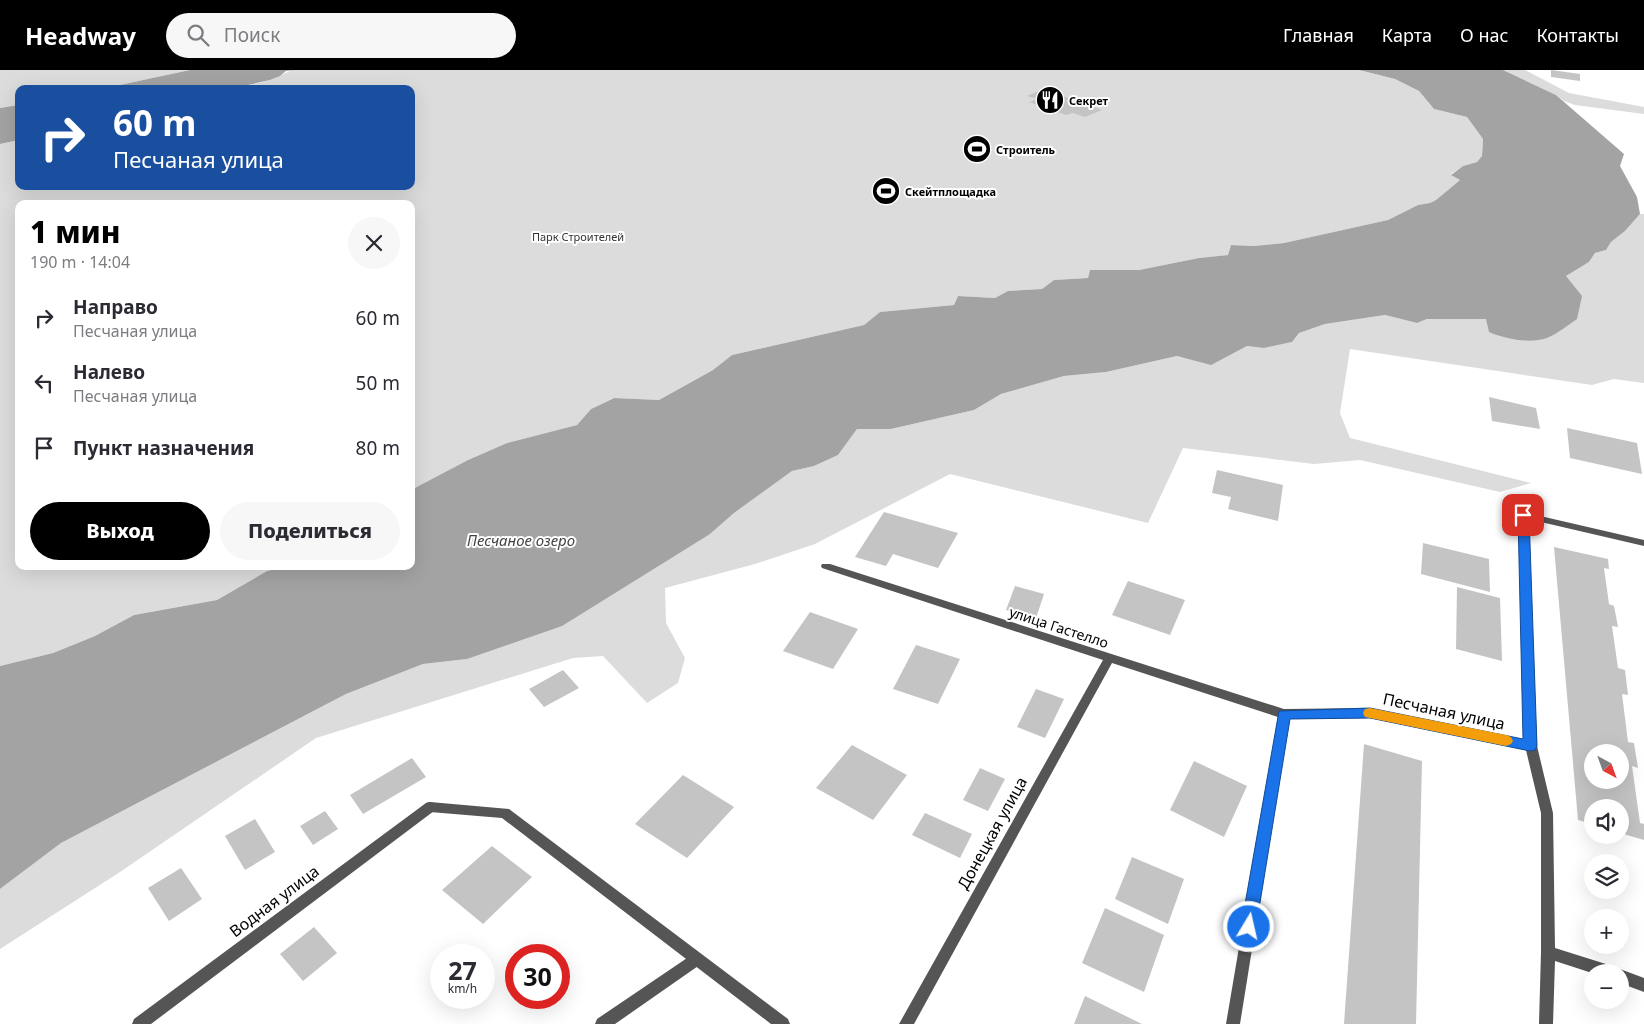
<!DOCTYPE html>
<html lang="ru">
<head>
<meta charset="utf-8">
<style>
  :root { --surface:#fff; --page:#f7f7f7; --text:#2b2b33; --muted:#7c7c81; --accent:#000 }
  body { margin:0; font-family:"Noto Sans",sans-serif; background:var(--page); color:var(--text); height:100vh; display:flex; flex-direction:column; font-size:19px; white-space:nowrap }
  * { box-sizing:border-box; margin:0 }
  p { font-size:16px; color:var(--muted) }
  .icon { flex:none; width:28px; height:28px; fill:none; stroke:currentColor; stroke-width:2; stroke-linecap:round; stroke-linejoin:round }
  .map { position:relative; flex:1; overflow:hidden }
  .side { position:absolute; left:15px; top:130px; width:400px; height:370px; display:flex; flex-direction:column; background:var(--surface); border-radius:10px; box-shadow:0 5px 20px #0002 }
  .side>* { flex:none }
  .top-card { position:absolute; left:15px; top:15px; width:400px; height:105px; border-radius:10px; box-shadow:0 5px 20px #0002; background:#1a4fa0; color:#fff; overflow:hidden }
  .needle { width:32px; rotate:139deg }
  .tools { position:absolute; left:1584px; top:674px; display:grid; gap:10px }
  .tools a { display:grid; place-items:center; width:45px; height:45px; border-radius:50%; background:var(--surface); box-shadow:0 5px 20px #0002; font-size:25px }
  .speed { position:absolute; left:430px; top:874px; display:flex; gap:10px; font-size:25px; font-weight:700; text-align:center }
  .speed>* { display:grid; place-content:center; width:65px; height:65px; border-radius:50%; background:var(--surface); box-shadow:0 5px 20px #0002; line-height:1 }
  .speed small { font-size:12px; font-weight:400 }
  .speed .limit { border:8px solid #d22; background:#fff; color:#111 }
  .pin { position:absolute; display:grid; place-items:center; width:42px; height:42px; color:#fff; margin:-21px; border-radius:10px; box-shadow:0 2px 8px #0006 }
  .me { position:absolute; width:55px; margin:-28px; rotate:9deg; stroke-linejoin:round; filter:drop-shadow(0 0 4px #0008) }
  .turn { display:flex; align-items:center; gap:18px; height:105px; padding:0 15px; font-size:22px }
  .turn .icon { width:65px; height:65px; stroke-width:2.5 }
  .turn b { display:block; font-size:35px; line-height:42px }
  .round { display:grid; place-items:center; flex:none; width:52px; height:52px; border-radius:26px; background:var(--page) }
  .summary { display:flex; align-items:center; justify-content:space-between; height:85px; padding:0 15px }
  h1 { font-size:30px; font-weight:800; line-height:38px; color:var(--accent) }
  .action { display:flex; gap:10px; margin-top:auto; padding:10px 15px }
  .action a { flex:1; height:58px; border-radius:30px; background:var(--accent); color:#fff; font-size:20px; font-weight:800; line-height:58px; text-align:center }
  .action a+a { background:var(--page); color:var(--text) }
  ul { padding:0; list-style:none }
  li { display:flex; align-items:center; gap:15px; height:65px; padding:0 15px }
  li div { flex:1 }
  li b { display:block; font-size:19px }
  li em { font-style:normal }
  header { display:flex; align-items:center; gap:30px; box-sizing:border-box; height:70px; padding:0 25px; background:var(--accent); color:#fff }
  header strong { font-size:24px }
  nav { display:flex; gap:28px; margin-inline-start:auto; font-size:18px }
  .search { width:350px; height:45px; background:var(--page); display:flex; align-items:center; gap:12px; box-sizing:border-box; padding:0 18px; border-radius:28px; color:var(--muted); font-size:19px }
  .map>svg:first-child { display:block }
  .green { fill:#dcdcdc }
  .water { fill:#a3a3a3 }
  .building { fill:#c4c4c4; fill-rule:evenodd }
  .lines { fill:none; stroke-linecap:round; stroke-linejoin:round }
  .lane { fill:#555; fill-rule:evenodd }
  .street { fill:#555; fill-rule:evenodd }
  .route { fill:#1a73e8; stroke:#114b97 }
  .slow { fill:#f59e0b }
  .labels { text-anchor:middle; dominant-baseline:central; stroke-width:4; stroke-linejoin:round; paint-order:stroke }
  .far-poi-label { font-size:11px; font-weight:bold; fill:#000; stroke:#fff; text-anchor:start }
  .far-park-label { font-size:11px; fill:#333; stroke:#fff }
  .street-label { font-size:14px; fill:#000; stroke:#fff }
  .water-label { font-size:15px; font-style:italic; fill:#444; stroke:#fff }
  .near-street-label { font-size:16px; fill:#000; stroke:#fff }
</style>
</head>
<body>
<header>
<strong>Headway</strong>
<div class="search"><svg class="icon" aria-label="search" viewBox="0 0 24 24"><circle cx="10" cy="10" r="6"/><path d="M15 15l6 6"/></svg>Поиск</div>
<nav><a>Главная</a><a>Карта</a><a>О нас</a><a>Контакты</a></nav>
</header>
<div class="map">
<svg width="1644" height="954" viewBox="0 0 1644 954">
  <rect width="100%" height="100%" fill="#fff"/>
  <path class="green" d="M0 0H190L101 19H19V35L0 38Z
    M296 0H1359L1395 9 1419 21 1434 39 1467 47 1483 69 1482 86 1477 92 1463 96 1451 104 1460 110 1436 130 1430 133 1418 135 1388 150 1284 173 1254 176 1231 175 1228 185 1199 188 1139 200H1090L1088 208 1054 210 1042 219 1008 221 995 228 958 226 954 235 880 242 864 255 732 285 713 300 659 330 613 328 591 339 577 355 507 373 468 390 411 420V134H19V496H289L267 501 217 530 134 545 95 566 53 583 0 596V74L19 70V116H411V19H230C243 16 257 14 270 10 280 7 286 1 296 0Z
    M1503 0H1525L1569 23 1644 37V44L1575 35 1564 31 1556 25Z
    M1640 144H1644V313L1614 309 1592 315 1350 279 1340 343 1350 368 1531 413 1500 422 1360 390 1314 394 1183 378 1148 453 950 404 815 474 755 494 665 518 666 553 685 588 678 613 647 633 603 586 573 588 316 668 120 802 0 879V819L61 773 346 624 423 594 467 589 710 464 734 443 792 401 814 396 838 385 857 359H891L974 340 1001 324 1064 306 1106 302 1177 286 1211 294 1247 276 1264 278 1292 272 1299 263 1325 254 1385 245 1417 253 1427 249H1486L1536 270 1549 267 1577 248 1566 206 1589 192 1595 183 1606 180 1611 172 1625 161Z"/>
  <path class="water" d="M190 0H296L286 1 280 6 270 10 230 19H101Z
    M1359 0H1503L1556 25 1624 84 1620 96 1637 127 1640 144 1625 161 1611 172 1606 180 1595 183 1589 192 1566 206 1582 226 1577 249C1568 255 1557 264 1547 268 1529 274 1506 269 1489 262L1486 249H1427L1417 253 1385 245 1325 254 1299 263 1292 272 1264 278 1247 276 1211 295 1177 286 1106 302 1064 306 1001 324 974 340 891 359H857L838 385 814 396 792 401 734 443 710 464 562 556 467 589 423 594 346 624 61 773 0 819V596L53 583 95 566 134 545 217 530 267 501 289 496H411V420L468 390 507 373 577 355 591 339 614 328 659 330 713 300 732 285 864 255 880 242 954 235 958 226 995 228 1008 221 1042 219 1054 210 1088 208 1090 200H1139L1199 188 1228 185 1231 175 1254 176 1284 173 1388 150 1418 135 1430 133 1436 130 1460 110 1451 105 1463 96 1477 92 1482 86 1483 69 1467 47 1434 39 1419 21 1395 9Z
    M19 35V70L0 74V38Z"/>
  <path class="building" d="M1551 0 1580 4V11L1551 7Z
    M1043 19 1102 40 1085 47 1073 43 1066 45 1029 32 1037 29 1027 26Z
    M1489 327 1536 338 1540 359 1492 351Z
    M1567 358 1637 373 1642 404 1570 388Z
    M1217 400 1283 415 1278 451 1228 439 1231 427 1212 423Z
    M884 442 958 463 938 498 893 484 886 496 855 487Z
    M1423 473 1489 489 1490 522 1421 504Z
    M1554 477 1608 489 1609 499 1604 498 1609 534 1614 536 1618 557 1612 556 1618 598 1625 600 1628 625 1622 624 1628 672 1634 673 1638 698 1632 696 1640 753 1644 754V770L1620 763V738H1592V754L1578 750ZM1592 682H1620V710H1592Z
    M1128 511 1185 530 1170 565 1112 545Z
    M1015 516 1044 524 1036 548 1006 540Z
    M1457 517 1500 528 1502 591 1456 579Z
    M810 542 858 559 833 599 783 581Z
    M916 575 960 589 938 634 893 619Z
    M563 600 579 618 544 637 529 619Z
    M1036 619 1064 629 1045 668 1017 657Z
    M1364 674 1422 691 1416 954H1344Z
    M852 675 907 705 873 750 816 718Z
    M412 688 426 707 363 744 350 725Z
    M1194 691 1247 716 1224 767 1170 740Z
    M980 698 1005 709 988 741 963 730Z
    M683 705 734 737 687 788 635 754Z
    M325 741 338 759 313 775 300 756Z
    M925 743 972 764 960 788 912 765Z
    M255 749 275 782 245 800 225 766Z
    M492 776 532 807 483 854 442 820Z
    M1132 787 1184 809 1168 854 1115 829Z
    M181 798 202 829 169 851 148 818Z
    M1105 838 1164 865 1144 922 1082 893Z
    M314 857 337 883 303 911 280 884Z
    M1085 926 1142 954H1074Z"/>
  <g class="lines">
    <path class="lane" d="M1531 671 1535 673 1537 676 1553 743 1555 878 1609 895 1614 897 1616 901 1620 899 1644 908V922L1620 913V902L1592 903 1555 891 1553 954H1539L1541 882V743L1525 676 1527 673Z
      M430 732 509 739 788 949 790 954H771L502 748 430 742 426 741 424 737 426 733Z"/>
    <path class="street" d="M1523 442 1644 470V476L1528 449 1537 676 1535 679 1531 681 1370 648 1289 649 1240 954H1226L1278 647 1112 593 914 954H899L1103 590 822 498 821 496 822 494H830L1284 639 1370 638 1525 670 1518 445Z
      M430 732 434 733 436 737 434 741 151 954H132L134 949 426 733Z
      M696 882 701 884 703 889 701 894 615 954H595L597 949Z"/>
  </g>
  <path class="route" d="M1523 442 1529 445 1537 676 1535 680 1530 681 1370 648 1290 649 1256 857 1254 862 1249 865 1243 862 1241 857 1279 641 1370 638 1523 669 1518 445Z"/>
  <path class="slow" d="M1370 638 1506 665 1511 667 1513 671 1511 674 1506 676 1370 648 1365 647 1363 643 1365 639Z"/>
  <defs>
    <symbol id="restaurant-disc" viewBox="-11 -11 22 22"><circle r="9.5" fill="#000" stroke="#fff"/><path d="M-5-6h1v4h1v-4h1v4h1v-4h1v5L-1.5 .5V6h-2V.5L-5-1ZM5-6V6H3V1.5H1.5Q1.5-4 5-6Z" fill="#fff"/></symbol>
    <symbol id="stadium-disc" viewBox="-11 -11 22 22"><circle r="9.5" fill="#000" stroke="#fff"/><path d="M0-5a6.5 5 0 1 0 0 10a6.5 5 0 1 0 0-10ZM-3.5-1.8h7v3.6h-7Z" fill="#fff"/></symbol>
  </defs>
  <g fill-rule="evenodd">
    <use href="#restaurant-disc" x="1034" y="14" width="32" height="32"/>
    <use href="#stadium-disc" x="961" y="63" width="32" height="32"/>
    <use href="#stadium-disc" x="870" y="105" width="32" height="32"/>
  </g>
  <g class="labels">
    <g class="far-poi-label">
      <text x="1069" y="30">Секрет</text>
      <text x="996" y="79">Строитель</text>
      <text x="905" y="121">Скейтплощадка</text>
    </g>
    <g class="far-park-label">
      <text x="578" y="166">Парк Строителей</text>
    </g>
    <g class="street-label">
      <text transform="translate(1059 557) rotate(18)">улица Гастелло</text>
    </g>
    <g class="water-label">
      <text x="521" y="470">Песчаное озеро</text>
    </g>
    <g class="near-street-label">
      <text transform="translate(1444 641) rotate(12)">Песчаная улица</text>
      <text transform="translate(992 763) rotate(-61)">Донецкая улица</text>
      <text transform="translate(274 831) rotate(-37)">Водная улица</text>
    </g>
  </g>
</svg>
<div class="tools">
<a><svg class="needle" viewBox="-14 -14 28 28"><path d="M0-13l5 13h-10z" fill="#e53935"/><path d="M0 13l5-13h-10z" fill="#7c7c81"/></svg></a>
<a><svg class="icon" aria-label="sound" viewBox="0 0 24 24"><path d="M4 9h4l5-4v14l-5-4H4zM17 9q2 3 0 6"/></svg></a>
<a><svg class="icon" aria-label="layers" viewBox="0 0 24 24"><path d="M12 4l9 5-9 5-9-5zM3 14l9 5 9-5"/></svg></a>
<a>+</a>
<a>−</a>
</div>
<div class="speed"><div>27<small>km/h</small></div><div class="limit">30</div></div>
<div class="pin" style="left:1523px;top:445px;background:#d93025"><svg class="icon" aria-label="arrive" viewBox="0 0 24 24"><path d="M6 21V4h12l-3 4 3 4H6"/></svg></div>
<svg class="me" style="left:1249px;top:857px" viewBox="-20 -20 40 40"><circle r="17" fill="#1a73e8" stroke="#fff" stroke-width="3"/><path d="M0-11L8 9 0 5-8 9z" fill="#fff"/></svg>
<div class="top-card">
<div class="turn"><svg class="icon" aria-label="right" viewBox="0 0 24 24"><path d="M7 20v-9h11M14 6l5 5-5 5"/></svg><div><b>60 m</b>Песчаная улица</div></div>
</div>
<section class="side">
<div class="summary"><div><h1>1 мин</h1><p>190 m · 14:04</p></div><a class="round"><svg class="icon" aria-label="close" viewBox="0 0 24 24"><path d="M6 6l12 12M18 6L6 18"/></svg></a></div>
<ul>
<li><svg class="icon" aria-label="right" viewBox="0 0 24 24"><path d="M7 20v-9h11M14 6l5 5-5 5"/></svg><div><b>Направо</b><p>Песчаная улица</p></div><em>60 m</em></li>
<li><svg class="icon" aria-label="left" viewBox="0 0 24 24"><path d="M17 20v-9H6M10 6l-5 5 5 5"/></svg><div><b>Налево</b><p>Песчаная улица</p></div><em>50 m</em></li>
<li><svg class="icon" aria-label="arrive" viewBox="0 0 24 24"><path d="M6 21V4h12l-3 4 3 4H6"/></svg><div><b>Пункт назначения</b></div><em>80 m</em></li>
</ul>
<div class="action"><a>Выход</a><a>Поделиться</a></div>
</section>
</div>
</body>
</html>
